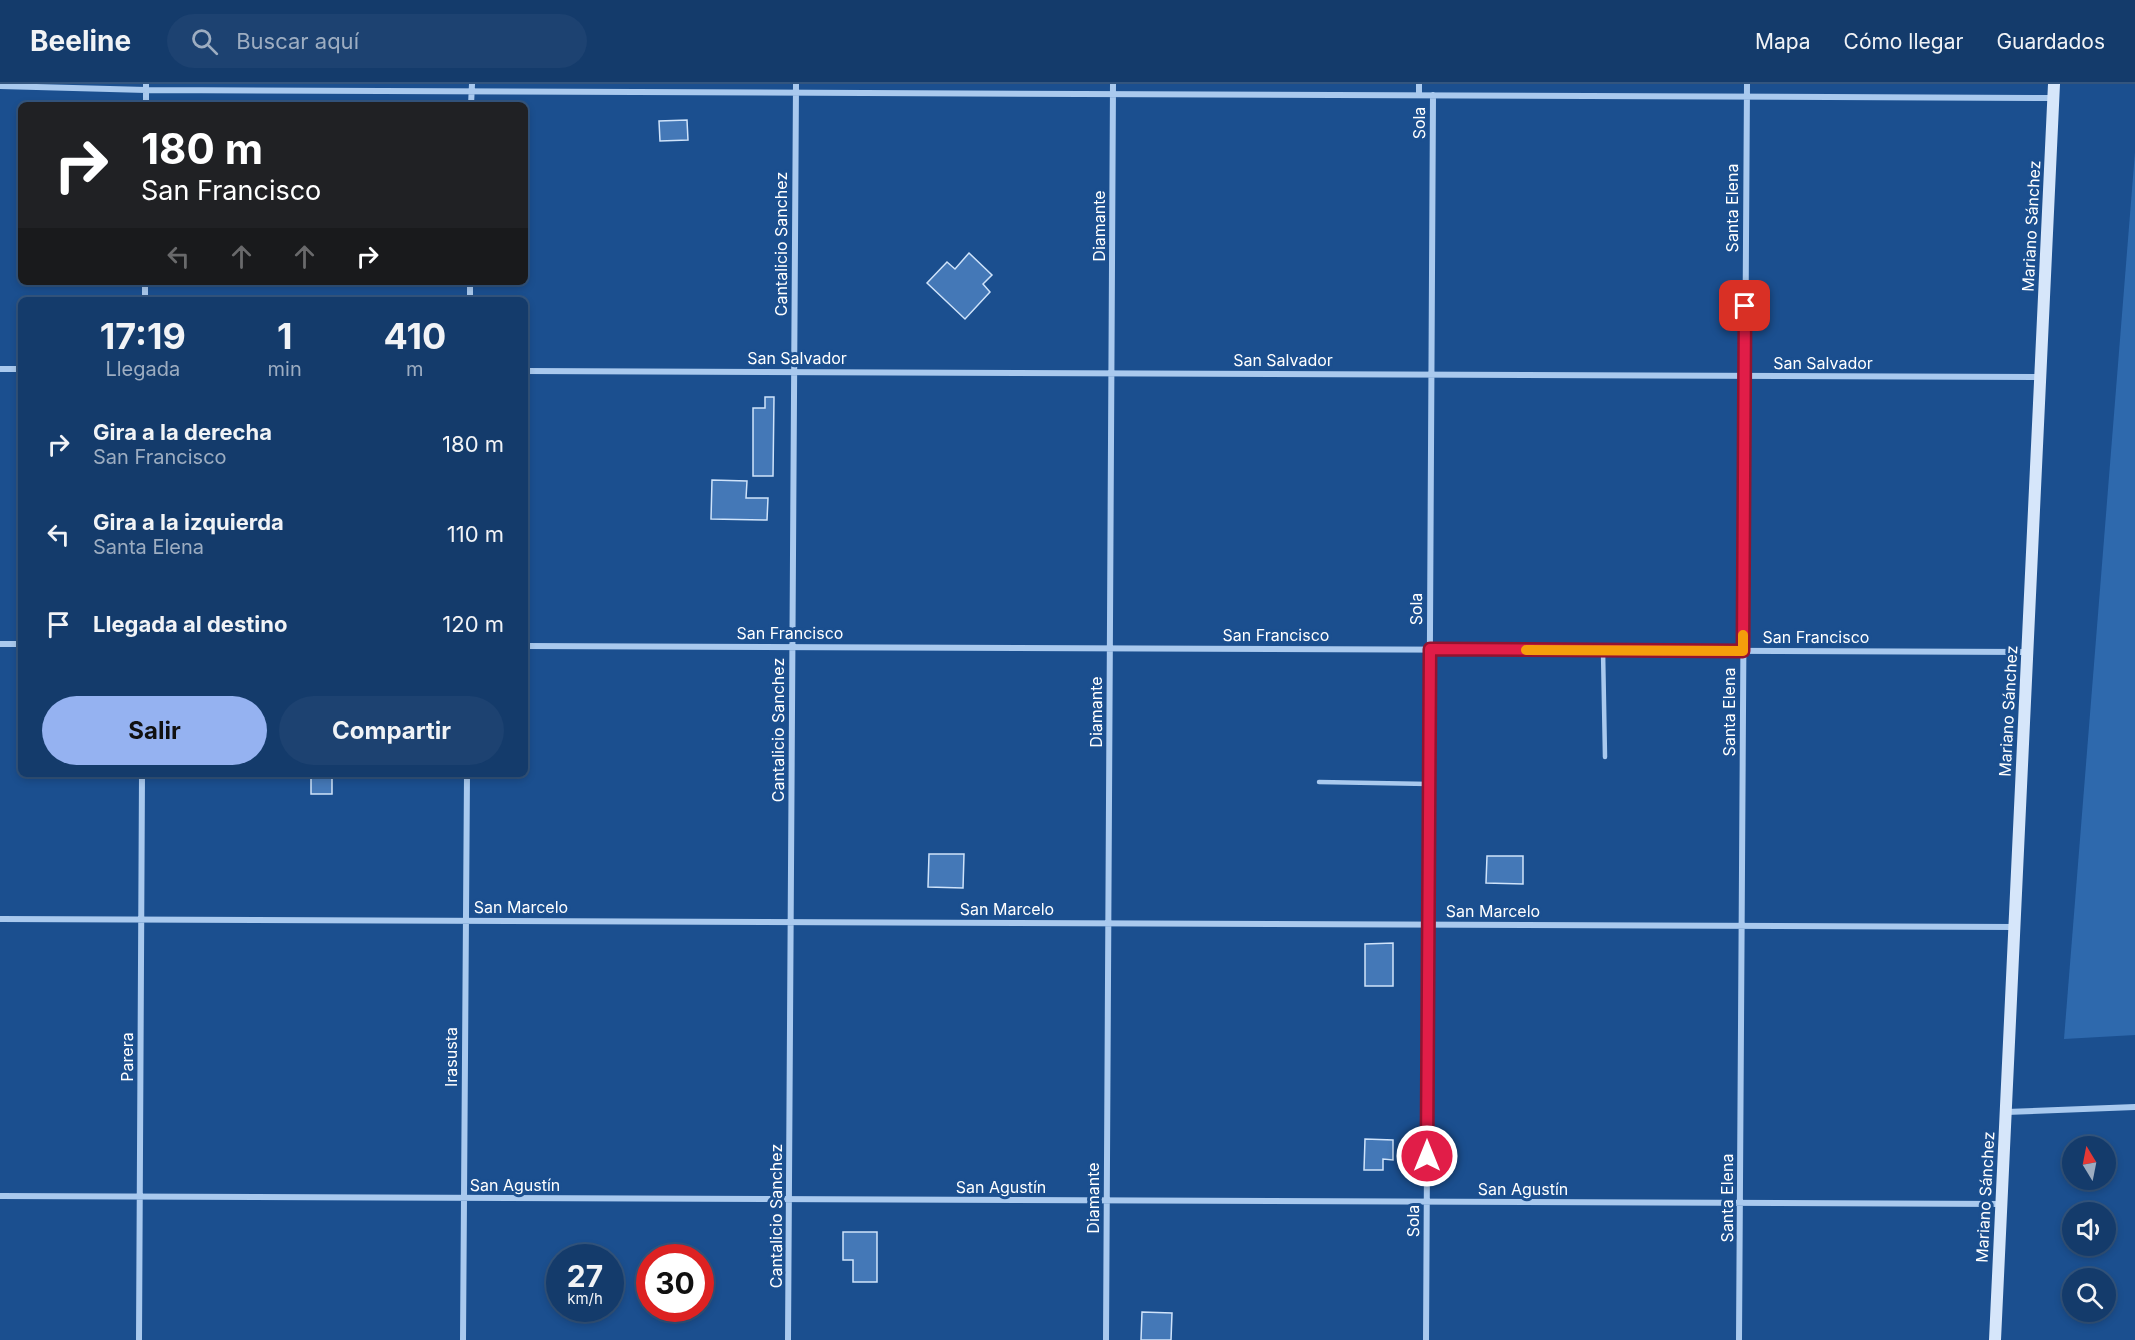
<!DOCTYPE html>
<html lang="es">
<head>
<meta charset="utf-8">
<style>
  :root { --surface:#143b6b; --page:#1d4271; --text:#f1f3f6; --muted:#9dadc1; --line:#33557e; --accent:#95b2f1 }
  body { margin:0; font-family:Inter,sans-serif; background:var(--page); color:var(--text); height:100vh; display:flex; flex-direction:column; font-size:22px; white-space:nowrap }
  * { box-sizing:border-box; margin:0 }
  p { font-size:20px; color:var(--muted) }
  .icon { flex:none; width:33px; height:33px; fill:none; stroke:currentColor; stroke-width:2; stroke-linecap:round; stroke-linejoin:round }
  .map { position:relative; flex:1; overflow:hidden }
  .panel { position:absolute; left:18px; top:213px; width:510px; height:480px; display:flex; flex-direction:column; background:var(--surface); border-radius:9px; box-shadow:0 3px 9px #0003,0 0 0 2px var(--line) }
  .panel>* { flex:none }
  .banner { position:absolute; left:18px; top:18px; width:510px; height:183px; border-radius:9px; box-shadow:0 3px 9px #0003,0 0 0 2px var(--line); background:#202124; color:#fff; overflow:hidden }
  .needle { width:39px; rotate:350deg }
  .tools { position:absolute; left:2062px; top:1052px; display:grid; gap:12px }
  .tools a { display:grid; place-items:center; width:54px; height:54px; border-radius:50%; background:var(--surface); box-shadow:0 3px 9px #0003,0 0 0 2px var(--line); font-size:30px }
  .speed { position:absolute; left:546px; top:1160px; display:flex; gap:12px; font-size:30px; font-weight:700; text-align:center }
  .speed>* { display:grid; place-content:center; width:78px; height:78px; border-radius:50%; background:var(--surface); box-shadow:0 3px 9px #0003,0 0 0 2px var(--line); line-height:1 }
  .speed small { font-size:15px; font-weight:400 }
  .speed .limit { border:9px solid #d22; background:#fff; color:#111 }
  .pin { position:absolute; display:grid; place-items:center; width:51px; height:51px; color:#fff; margin:-26px; border-radius:12px; box-shadow:0 3px 9px #0006 }
  .me { position:absolute; width:66px; margin:-33px; rotate:0deg; stroke-linejoin:round; filter:drop-shadow(0 0 4px #0008) }
  .turn { display:flex; align-items:center; gap:21px; height:126px; padding:0 24px; font-size:27px }
  .turn .icon { width:78px; height:78px; stroke-width:2.5 }
  .turn b { display:block; font-size:42px; line-height:51px }
  .lanes { display:flex; align-items:center; height:57px; padding:0 24px; background:#0003; justify-content:center; gap:30px; direction:ltr }
  .lanes .off { opacity:.35 }
  .eta { display:flex; justify-content:space-evenly; align-items:center; height:102px; text-align:center }
  .eta b { font-size:36px; font-weight:700; line-height:42px }
  .primary-button { display:flex; gap:12px; margin-top:auto; padding:12px 24px }
  .primary-button a { flex:1; height:69px; border-radius:36px; background:var(--accent); color:#111; font-size:24px; font-weight:700; line-height:69px; text-align:center }
  .primary-button a+a { background:var(--page); color:var(--text) }
  ul { padding:0; list-style:none }
  li { display:flex; align-items:center; gap:18px; height:90px; padding:0 24px }
  li div { flex:1 }
  li b { display:block; font-size:22px }
  li em { font-style:normal }
  header { display:flex; align-items:center; gap:36px; box-sizing:border-box; height:84px; padding:0 30px; background:var(--surface); border-bottom:2px solid var(--line) }
  header strong { font-size:28px }
  nav { display:flex; gap:33px; margin-inline-start:auto; font-size:21px }
  .search { width:420px; height:54px; background:var(--page); display:flex; align-items:center; gap:15px; box-sizing:border-box; padding:0 21px; border-radius:33px; color:var(--muted); font-size:22px }
  .map>svg:first-child { display:block }
  .green { fill:#2e69ad }
  .building { fill:#4478b7; stroke:#cfe3fa; stroke-width:1.5 }
  .lines { fill:none; stroke-linecap:round; stroke-linejoin:round }
  .lane { stroke:#a9c9ee; stroke-width:4.5 }
  .street { stroke:#a9c9ee; stroke-width:6 }
  .secondary { stroke:#d6e6fa; stroke-width:12 }
  .route-casing { stroke:#92132f; stroke-width:15 }
  .route { stroke:#e11d48; stroke-width:10 }
  .slow { stroke:#f59e0b; stroke-width:10 }
  .labels { text-anchor:middle; dominant-baseline:central; stroke-width:6; stroke-linejoin:round; paint-order:stroke }
  .street-label { font-size:16px; fill:#fff; stroke:#1b4f8f }
</style>
</head>
<body>
<header>
<strong>Beeline</strong>
<div class="search"><svg class="icon" aria-label="search" viewBox="0 0 24 24"><circle cx="10" cy="10" r="6"/><path d="M15 15l6 6"/></svg>Buscar aquí</div>
<nav><a>Mapa</a><a>Cómo llegar</a><a>Guardados</a></nav>
</header>
<div class="map">
<svg width="2135" height="1256" viewBox="0 0 2135 1256">
  <rect width="100%" height="100%" fill="#1b4f8f"/>
  <path class="green" d="M2135 68V951L2064 955Z"/>
  <path class="building" d="M687 36 688 56 660 57 659 37Z
    M969 169 992 191 983 200 990 208 965 235 927 199 947 178 955 185Z
    M765 313H774L773 392H753V324H765Z
    M712 396 747 397 746 414H768L767 436 711 435Z
    M311 690H332V710H311Z
    M929 770H964L963 804 928 803Z
    M1487 772H1523V800L1486 799Z
    M1393 859V902H1365V860Z
    M1365 1055 1393 1056V1076L1383 1075V1086H1364Z
    M843 1148H877V1198H853V1176H843Z
    M1142 1228 1172 1229 1171 1256H1141Z"/>
  <g class="lines">
    <path class="lane" d="M1603 566 1605 673
      M1319 698 1429 700"/>
    <path class="street" d="M0 2 146 6 2053 14
      M1419 11V0
      M146 21V0
      M471 21 472 0
      M145 216V198
      M470 216V198
      M0 285H21
      M525 287 2041 293
      M0 560H21
      M525 562 2027 568
      M0 835 2015 843
      M2006 1028 2135 1023
      M0 1112 2002 1120
      M139 1256 142 690
      M463 1256 467 690
      M788 1256 796 0
      M1106 1256 1113 0
      M1426 1256 1433 11
      M1739 1256 1747 0"/>
    <path class="secondary" d="M1995 1256 2054 0"/>
  </g>
  <g class="lines">
    <defs>
      <path id="route" d="M1427 1072 1430 565 1743 567 1745 222"/>
    </defs>
    <use href="#route" class="route-casing"/>
    <use href="#route" class="route"/>
    <path class="slow" d="M1526 566 1743 567V551"/>
  </g>
  <g class="labels">
    <g class="street-label">
      <text transform="translate(1419 39) rotate(-90)">Sola</text>
      <text transform="translate(1732 124) rotate(-90)">Santa Elena</text>
      <text transform="translate(1099 142) rotate(-90)">Diamante</text>
      <text transform="translate(2031 142) rotate(-87)">Mariano Sánchez</text>
      <text transform="translate(781 160) rotate(-90)">Cantalicio Sanchez</text>
      <text x="797" y="274">San Salvador</text>
      <text x="1283" y="276">San Salvador</text>
      <text x="1823" y="279">San Salvador</text>
      <text transform="translate(1416 525) rotate(-90)">Sola</text>
      <text x="790" y="549">San Francisco</text>
      <text x="1276" y="551">San Francisco</text>
      <text x="1816" y="553">San Francisco</text>
      <text transform="translate(2008 627) rotate(-87)">Mariano Sánchez</text>
      <text transform="translate(1096 628) rotate(-90)">Diamante</text>
      <text transform="translate(1729 628) rotate(-90)">Santa Elena</text>
      <text transform="translate(778 646) rotate(-90)">Cantalicio Sanchez</text>
      <text x="521" y="823">San Marcelo</text>
      <text x="1007" y="825">San Marcelo</text>
      <text x="1493" y="827">San Marcelo</text>
      <text transform="translate(127 973) rotate(-90)">Parera</text>
      <text transform="translate(451 973) rotate(-90)">Irasusta</text>
      <text x="515" y="1101">San Agustín</text>
      <text x="1001" y="1103">San Agustín</text>
      <text x="1523" y="1105">San Agustín</text>
      <text transform="translate(1985 1113) rotate(-87)">Mariano Sánchez</text>
      <text transform="translate(1093 1114) rotate(-90)">Diamante</text>
      <text transform="translate(1727 1114) rotate(-90)">Santa Elena</text>
      <text transform="translate(776 1132) rotate(-90)">Cantalicio Sanchez</text>
      <text transform="translate(1413 1137) rotate(-90)">Sola</text>
    </g>
  </g>
</svg>
<div class="tools">
<a><svg class="needle" viewBox="-14 -14 28 28"><path d="M0-13l5 13h-10z" fill="#e53935"/><path d="M0 13l5-13h-10z" fill="#9dadc1"/></svg></a>
<a><svg class="icon" aria-label="sound" viewBox="0 0 24 24"><path d="M4 9h4l5-4v14l-5-4H4zM17 9q2 3 0 6"/></svg></a>
<a><svg class="icon" aria-label="search" viewBox="0 0 24 24"><circle cx="10" cy="10" r="6"/><path d="M15 15l6 6"/></svg></a>
</div>
<div class="speed"><div>27<small>km/h</small></div><div class="limit">30</div></div>
<div class="pin" style="left:1745px;top:222px;background:#d93025"><svg class="icon" aria-label="arrive" viewBox="0 0 24 24"><path d="M6 21V4h12l-3 4 3 4H6"/></svg></div>
<svg class="me" style="left:1427px;top:1072px" viewBox="-20 -20 40 40"><circle r="17" fill="#e11d48" stroke="#fff" stroke-width="3"/><path d="M0-11L8 9 0 5-8 9z" fill="#fff"/></svg>
<div class="banner">
<div class="turn"><svg class="icon" aria-label="right" viewBox="0 0 24 24"><path d="M7 20v-9h11M14 6l5 5-5 5"/></svg><div><b>180 m</b>San Francisco</div></div>
<div class="lanes"><svg class="icon off" aria-label="left" viewBox="0 0 24 24"><path d="M17 20v-9H6M10 6l-5 5 5 5"/></svg><svg class="icon off" aria-label="ahead" viewBox="0 0 24 24"><path d="M12 20V5M6 11l6-6 6 6"/></svg><svg class="icon off" aria-label="ahead" viewBox="0 0 24 24"><path d="M12 20V5M6 11l6-6 6 6"/></svg><svg class="icon" aria-label="right" viewBox="0 0 24 24"><path d="M7 20v-9h11M14 6l5 5-5 5"/></svg></div>
</div>
<section class="panel">
<div class="eta">
<div><b>17:19</b><p>Llegada</p></div>
<div><b>1</b><p>min</p></div>
<div><b>410</b><p>m</p></div>
</div>
<ul>
<li><svg class="icon" aria-label="right" viewBox="0 0 24 24"><path d="M7 20v-9h11M14 6l5 5-5 5"/></svg><div><b>Gira a la derecha</b><p>San Francisco</p></div><em>180 m</em></li>
<li><svg class="icon" aria-label="left" viewBox="0 0 24 24"><path d="M17 20v-9H6M10 6l-5 5 5 5"/></svg><div><b>Gira a la izquierda</b><p>Santa Elena</p></div><em>110 m</em></li>
<li><svg class="icon" aria-label="arrive" viewBox="0 0 24 24"><path d="M6 21V4h12l-3 4 3 4H6"/></svg><div><b>Llegada al destino</b></div><em>120 m</em></li>
</ul>
<div class="primary-button"><a>Salir</a><a>Compartir</a></div>
</section>
</div>
</body>
</html>
